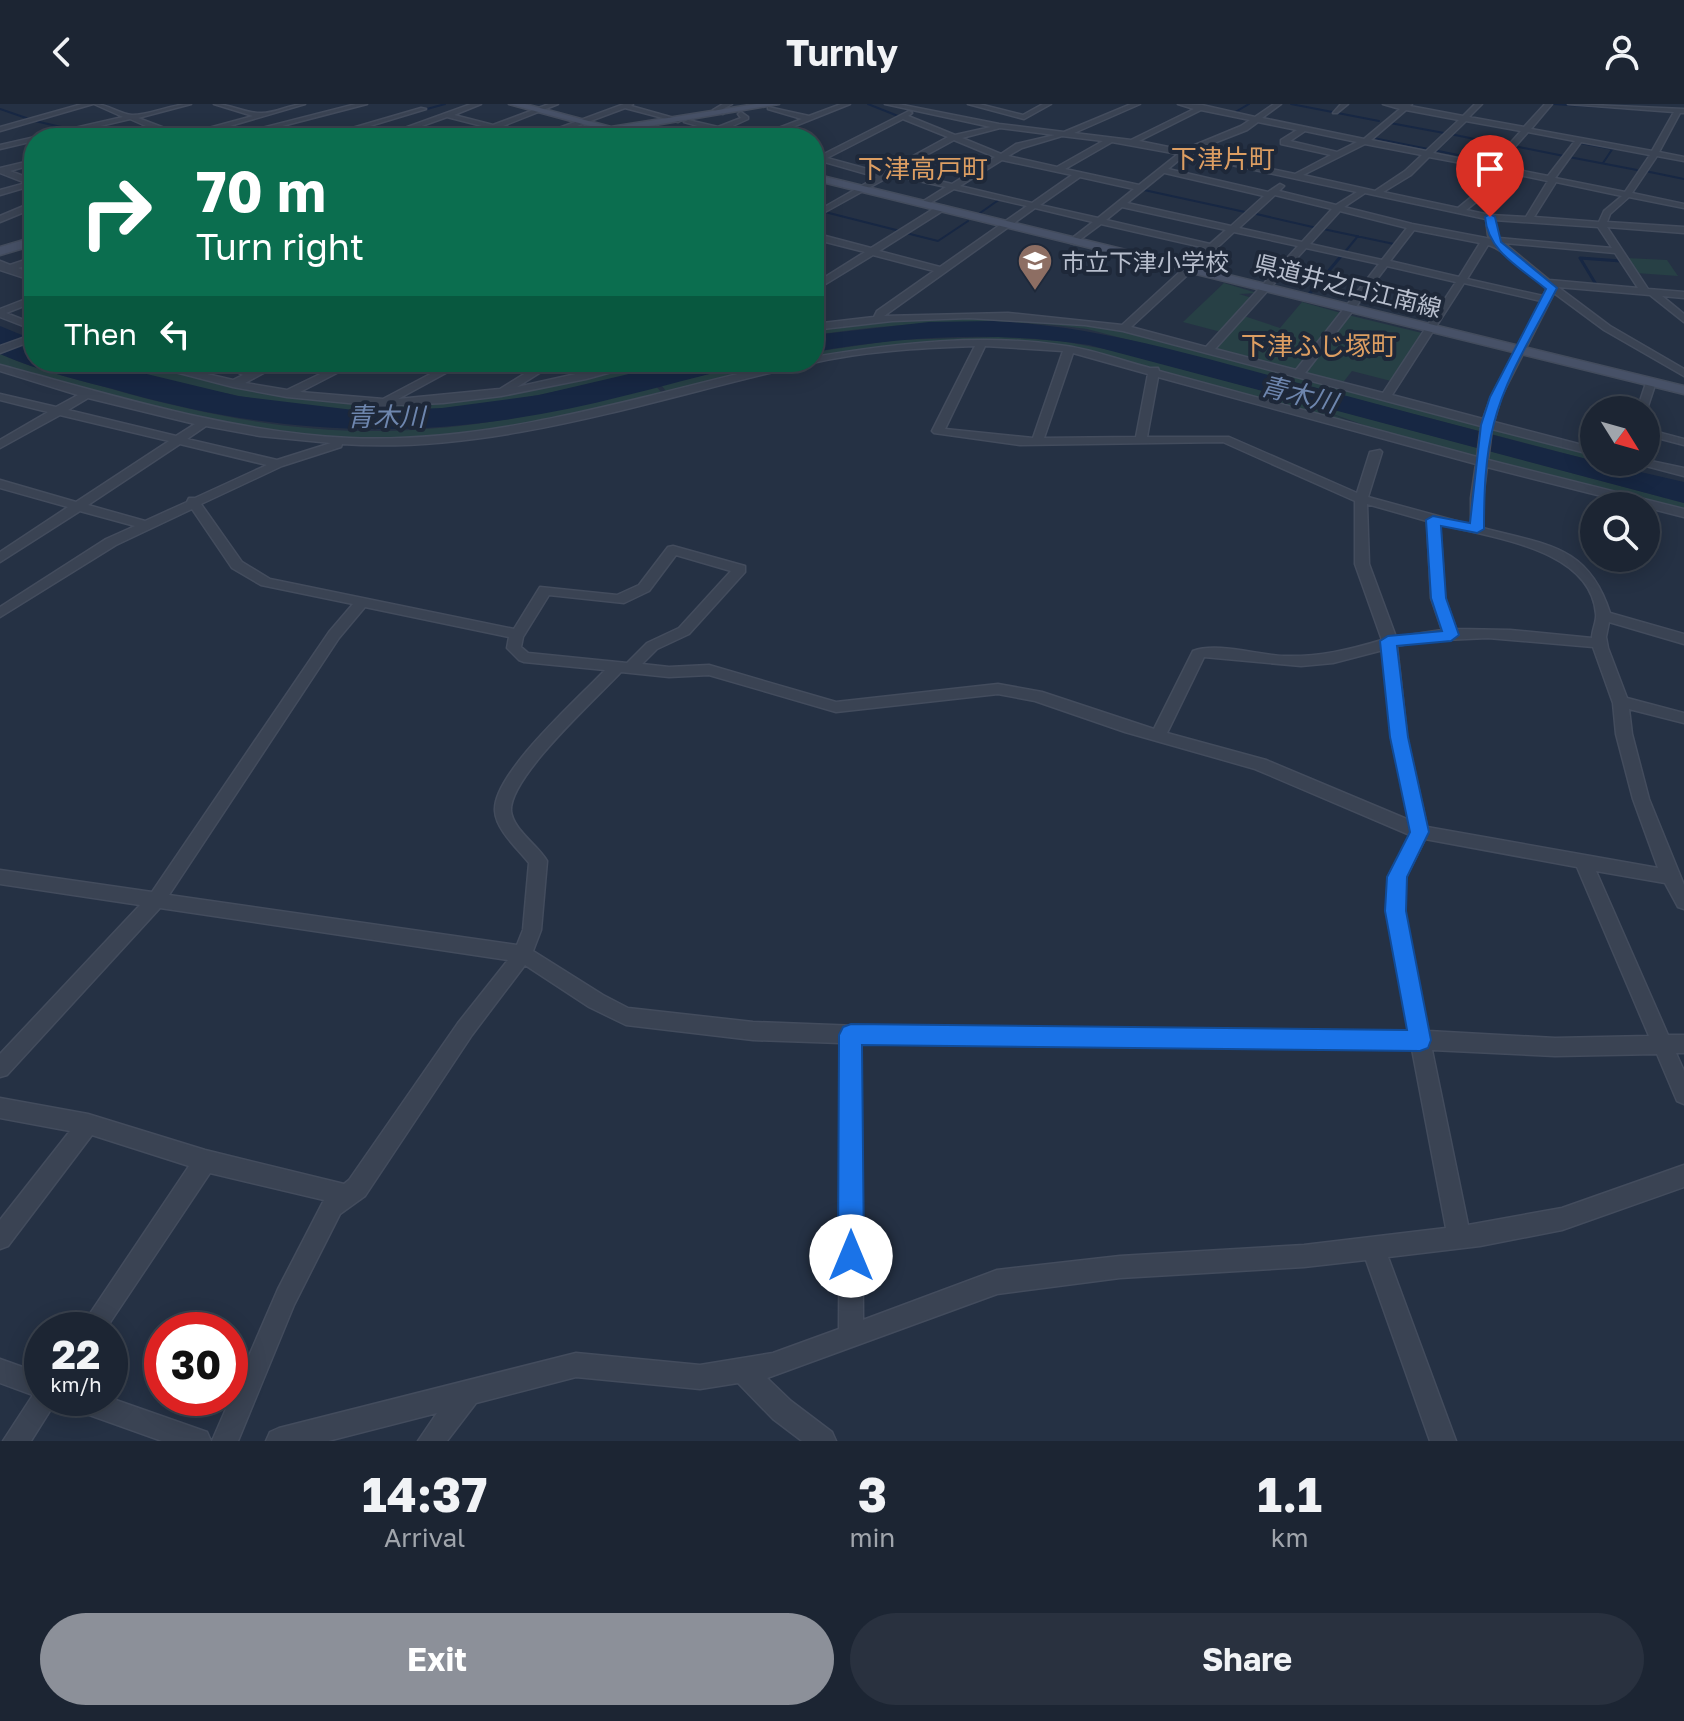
<!DOCTYPE html>
<html lang="en">
<head>
<meta charset="utf-8">
<style>
  :root { --surface:#1c2533; --page:#29313f; --text:#f1f3f6; --muted:#a0a5ac; --line:#3a424e; --accent:#8c9099 }
  body { margin:0; font-family:"Golos Text","Noto Sans JP",sans-serif; background:var(--page); color:var(--text); height:100vh; display:flex; flex-direction:column; font-size:30px; white-space:nowrap }
  * { box-sizing:border-box; margin:0 }
  p { font-size:26px; color:var(--muted) }
  .icon { flex:none; width:44px; height:44px; fill:none; stroke:currentColor; stroke-width:2; stroke-linecap:round; stroke-linejoin:round }
  .map { position:relative; height:1337px; overflow:hidden }
  .panel { display:flex; flex-direction:column; background:var(--surface); flex:1 }
  .panel>* { flex:none }
  .top-card { position:absolute; left:24px; top:24px; width:800px; height:244px; border-radius:32px; box-shadow:0 4px 20px #0003,0 0 0 2px var(--line); background:#0b6e4f; color:#fff; overflow:hidden }
  .needle { width:52px; rotate:127deg }
  .fabs { position:absolute; left:1580px; top:292px; display:grid; gap:16px }
  .fabs a { display:grid; place-items:center; width:80px; height:80px; border-radius:50%; background:var(--surface); box-shadow:0 4px 20px #0003,0 0 0 2px var(--line); font-size:40px }
  .speed { position:absolute; left:24px; top:1208px; display:flex; gap:16px; font-size:40px; font-weight:700; text-align:center }
  .speed>* { display:grid; place-content:center; width:104px; height:104px; border-radius:50%; background:var(--surface); box-shadow:0 4px 20px #0003,0 0 0 2px var(--line); line-height:1 }
  .speed small { font-size:20px; font-weight:400 }
  .speed .limit { border:12px solid #d22; background:#fff; color:#111 }
  .pin { position:absolute; display:grid; place-items:center; width:68px; height:68px; color:#fff; margin:-82px -34px; border-radius:50% 50% 50% 0; rotate:-45deg; box-shadow:0 0 8px #0007 }
  .pin .icon { rotate:45deg }
  .me { position:absolute; width:88px; margin:-44px; rotate:0deg; stroke-linejoin:round; filter:drop-shadow(0 0 6px #0008) }
  .turn { display:flex; align-items:center; gap:28px; height:168px; padding:0 40px; font-size:36px }
  .turn .icon { width:104px; height:104px; stroke-width:2.5 }
  .turn b { display:block; font-size:56px; line-height:68px }
  .then { display:flex; align-items:center; height:76px; padding:0 40px; background:#0003; gap:16px; font-size:30px }
  .eta { display:flex; justify-content:space-evenly; align-items:center; height:136px; text-align:center }
  .eta b { font-size:48px; font-weight:700; line-height:56px }
  .cta { display:flex; gap:16px; margin-top:auto; padding:16px 40px }
  .cta a { flex:1; height:92px; border-radius:48px; background:var(--accent); color:#fff; font-size:32px; font-weight:700; line-height:92px; text-align:center }
  .cta a+a { background:var(--page); color:var(--text) }
  header { display:flex; justify-content:space-between; align-items:center; height:104px; padding:0 40px; background:var(--surface); font-size:36px; font-weight:700 }
  .map>svg:first-child { display:block }
  .green { fill:#274045 }
  .water { fill:#172743 }
  .lines { fill:none; stroke-linecap:round; stroke-linejoin:round }
  .stream-far1 { stroke:#172743; stroke-width:2 }
  .stream { stroke:#172743; stroke-width:3 }
  .minor-casing { stroke:#434c5d; stroke-width:3 }
  .secondary-casing { stroke:#434c5d; stroke-width:3 }
  .minor { fill:#3a4353; fill-rule:evenodd }
  .secondary { fill:#475167; fill-rule:evenodd }
  .route { fill:#1a73e8; stroke:#114b97; stroke-width:2 }
  .labels { text-anchor:middle; dominant-baseline:central; stroke-width:8; stroke-linejoin:round; paint-order:stroke }
  .far-poi-label { font-size:24px; fill:#b7becd; stroke:#1e2839; text-anchor:start }
  .far-street-label { font-size:24px; fill:#b7becd; stroke:#1e2839 }
  .far-quarter-label { font-size:26px; fill:#dd9e62; stroke:#1e2839 }
  .far-water-label { font-size:26px; font-style:italic; fill:#6e86ae; stroke:#1e2839 }
</style>
</head>
<body>
<header><svg class="icon" aria-label="back" viewBox="0 0 24 24"><path d="M15 5l-7 7 7 7"/></svg>Turnly<svg class="icon" aria-label="person" viewBox="0 0 24 24"><circle cx="12" cy="8" r="4"/><path d="M4 21q1-7 8-7t8 7"/></svg></header>
<div class="map">
<svg width="1684" height="1337" viewBox="0 0 1684 1337">
  <rect width="100%" height="100%" fill="#253144"/>
  <path class="green" d="M1626 154 1667 156 1678 172 1636 169Z
    M1224 179 1257 189 1239 190 1252 194 1221 228 1183 218Z
    M1302 198 1341 209 1297 267 1213 245 1244 212 1280 224Z
    M1348 211 1422 229 1391 277 1352 267 1341 281 1303 269Z
    M1021 212 1121 225 1594 350V357L1087 225C996 212 905 218 814 231V225L854 219 830 226 870 217Z
    M999 233 1061 237 1115 247 1684 399V407L1488 358 1386 329 1319 305 1361 322 1064 242 971 238 814 254V248L896 236Z
    M0 250C39 267 81 276 122 288 206 311 293 328 380 327 474 326 566 306 656 282L661 288C561 314 454 340 350 335 230 329 115 293 0 261Z
    M97 258C163 258 227 284 294 293 409 309 524 289 637 261L643 267C539 294 431 315 323 305 246 297 171 277 97 258Z
    M760 258H795L666 287 661 281Z"/>
  <path class="water" d="M994 217C1101 222 1200 253 1302 280 1430 314 1556 349 1684 378V399L1089 241C997 227 905 232 814 248V231L929 218Z
    M0 222 34 236V258H97L238 292 362 307 442 304 539 291 680 258H760C687 274 615 297 541 310 398 336 268 328 127 289 85 277 40 268 0 250Z"/>
  <g class="lines">
    <path class="stream-far1" d="M868 0 898 12
      M1291 0 1379 17
      M1553 0 1664 7
      M0 5 32 16
      M427 5 445 0
      M1232 10 1249 0
      M35 17 74 26
      M1390 19 1444 29
      M503 25 537 33
      M83 28 102 34
      M1450 30 1509 42
      M145 34 160 30
      M1373 34 1428 45
      M1479 36 1463 52 1494 58
      M1580 39 1613 45
      M1514 42 1564 52
      M1433 46 1463 52
      M1569 53 1637 66
      M1603 59 1613 44 1646 50
      M1645 67 1684 75
      M1144 86 1245 108
      M825 108 900 127
      M980 109 1000 95
      M1252 109 1317 124
      M1323 125 1394 140
      M906 129 938 137 968 117
      M1344 149 1358 132"/>
    <path class="stream" d="M1344 149 1346 147
      M1597 182 1580 154 1621 157 1618 152
      M1310 189 1342 151"/>
    <defs>
      <path id="minor" d="M82 0H93L0 27V23Z
        M94 0C108 0 119 10 132 11 151 11 171 0 191 0L138 14 183 31 253 12 214 0C230 0 244 9 260 9 275 10 290 0 305 0L189 34C175 34 161 24 150 25 136 27 125 34 110 34L146 22 130 15 49 34H34V37L0 45V41L123 13Z
        M356 0H367L236 34H223Z
        M471 0H481L454 11 493 21 549 0H558L503 22 540 31 624 0H633L631 2 681 16 678 18 625 4 545 34 497 24 471 34H460L486 23 447 13 419 23 455 34C440 34 423 24 409 26 398 28 389 34 377 34Z
        M723 0H732L721 6 723 10 713 6Z
        M841 0H850L765 34H743L720 28 706 34H696L712 26 684 18 688 16 718 23 741 14 738 10 741 8 748 13V15L726 25 755 33 802 15 768 5V3L809 12Z
        M885 0H898L999 20 1064 28 1131 0H1140L1074 29 1131 36 1194 5 1178 0 1202 1 1255 13 1274 0H1281L1262 14 1364 35 1400 5 1383 0H1412L1410 2 1463 12 1475 0H1482L1469 13 1524 23 1545 0H1552L1531 25 1652 47 1674 8 1568 0 1684 5V9H1680L1659 48 1684 53V57L1657 52 1632 89 1684 100V104L1629 93 1610 110 1607 118 1684 123V129L1607 123 1648 185 1684 188V194L1662 192 1684 210V218L1650 191 1558 183 1610 222 1684 265V272L1604 226 1554 189 1501 293 1494 318 1594 344V351L1492 325 1488 356 1684 405V413L1487 363 1483 394V424C1545 441 1588 440 1610 509L1684 530V540L1609 518 1606 533 1608 544 1627 594 1684 609V619L1629 605 1632 630 1649 695 1684 781V805L1678 803 1665 779 1596 767 1668 931H1684V949H1676L1684 967V1000L1677 997 1657 950 1555 952 1432 946 1468 1121 1562 1104 1684 1061V1083L1562 1126 1480 1142 1388 1153 1456 1337H1430L1366 1156 1304 1163 1120 1174 997 1190 767 1274 791 1297 832 1328 836 1337H802L773 1315 738 1279 700 1285 576 1273 476 1299 447 1337H418L437 1309 328 1337H266L270 1328 279 1324 576 1249 700 1261 773 1249 839 1225 841 939 753 936 626 921 589 903 525 861 472 931 365 1092 340 1110 294 1201 238 1337H212L278 1185 324 1096 210 1069 105 1226H79L189 1062 92 1031 8 1142 0 1145V1116L70 1027 0 1014V994L88 1010 205 1046 344 1080 349 1076 458 919 508 856 160 804 7 971 0 973V950L140 801 0 780V766L152 788 329 528 353 500 261 481 232 464 192 405 116 441 0 513V503L106 435 135 422 80 407 0 458V448L68 403 0 384V376L76 398 169 337 60 311 0 344V336L48 308 0 296V290L56 303 78 291 0 267V261C116 292 228 328 349 334 493 340 633 294 772 262L791 258H814V253C897 239 983 229 1066 242 1094 246 1123 257 1150 264H1158L1159 267 1477 353 1481 322 1123 227 1085 221 969 214 892 217 814 226V220L874 213 877 207 934 167 873 151 814 187V180L865 148 814 135V129L871 144 938 102H944V106L879 147 940 163 1027 102 954 85 925 102 922 98 946 83 892 71 814 114V109L877 73 821 57 814 60V51L820 52 909 7 912 9 908 12 955 31 991 23ZM1201 6 1250 16 1241 22 1183 46 1139 37ZM1406 6 1459 16 1426 47 1371 36ZM903 15 948 33 882 69 827 54ZM1466 17 1521 27 1491 61 1433 49ZM1258 18 1297 26 1281 36V40L1331 51 1295 70 1191 48 1247 26ZM1000 24 1055 31 1016 40 1001 50 962 34ZM1305 27 1357 38 1337 48 1290 37ZM1528 28 1575 37 1548 72 1498 62ZM1062 32 1103 37 1057 63 1008 52 1022 44ZM954 36 995 53 952 80 897 67ZM1112 38 1178 50 1139 81 1065 65ZM1581 38 1650 51 1625 88 1555 74ZM1365 40 1422 51 1405 67 1375 87 1303 71ZM1185 51 1357 88 1336 101 1279 87 1284 82 1280 80 1268 88 1168 65ZM1429 53 1488 64 1474 80V91L1458 104 1383 88 1411 71ZM1002 56 1072 71 1032 99 960 82ZM1495 66 1548 77 1526 113 1490 111 1466 106 1481 94 1482 80ZM1164 69H1165L1264 92 1231 122 1127 99ZM1080 73 1134 85 1098 114 1040 101ZM1556 78 1622 92 1604 107 1599 118 1534 113ZM1365 89 1486 115 1488 131 1491 135 1412 120 1344 103ZM1275 91 1332 105 1302 138 1239 124ZM1122 103 1226 126 1210 140 1106 116ZM1035 104 1093 118 1071 135V139L1074 140 1101 120 1206 144 1122 221 1008 209 884 212ZM1340 107 1407 124 1382 156 1310 140ZM1494 116 1598 123 1612 144 1499 134ZM1414 126 1480 139 1459 173 1390 157ZM1234 128 1298 142 1206 243 1131 223ZM1504 139 1615 149 1638 184 1549 176ZM1488 141C1501 143 1535 174 1547 184L1543 192 1467 175ZM1306 144 1379 160 1296 266 1215 245ZM1387 162 1456 178 1383 289 1305 269ZM1464 179 1541 197 1491 293 1483 315 1392 291ZM975 242 932 327 934 329 1020 341 1223 338 1355 397V460L1382 536C1349 546 1319 553 1284 552 1257 551 1217 538 1193 547L1154 625 1042 588 998 580 836 598 709 561 669 563 642 560 657 545 689 530 745 468V462L673 442 668 443 639 481 617 491 540 483 514 525 270 475 242 458 201 400 282 362 341 343 342 340C499 351 662 292 812 259 864 247 921 244 975 242ZM985 242 1063 247 1033 334 945 325ZM1073 249 1148 270 1136 333 1044 334ZM1158 273 1476 360 1471 394V421L1368 393 1382 348 1380 346 1370 348 1357 389 1229 333H1147ZM88 294 195 320 176 332 68 306ZM206 322 260 332 331 339 277 356 187 335ZM180 340 267 361 195 394H189L187 398 145 417 88 401ZM1367 400 1427 417 1431 494 1442 526 1396 533 1369 460ZM1440 420C1491 434 1591 444 1596 510 1597 517 1592 526 1592 534L1510 526 1456 525 1445 494ZM676 451 731 467 679 524 647 539 627 559 528 549 521 543 523 533 549 491 624 499 649 487ZM365 503 509 533 507 544 519 556 524 558 605 566C580 593 492 670 495 707 496 726 518 745 529 759L523 826 517 841 169 791 339 534ZM1488 534 1593 543 1613 599 1616 630 1633 695 1658 764 1427 723 1407 633 1397 542 1422 537ZM1383 546 1391 633 1409 716 1266 656 1167 629 1204 553 1301 562 1333 559ZM621 568 669 573 709 571 836 608 998 590 1035 597 1125 628 1255 665 1410 731 1388 773 1386 807 1409 927 883 923 753 918 628 904 603 891 533 847 541 826 547 757C538 741 513 726 511 707 509 673 597 594 621 568ZM1425 735 1577 763 1649 932 1555 934 1428 927 1404 807 1406 773ZM861 940 1412 945 1446 1124 1304 1141 1120 1152 997 1166 863 1216Z
        M968 0H979L1023 11 1043 0H1051L1024 15Z
        M1341 0H1348L1337 9H1333Z
        M421 4 426 5 330 34H318Z
        M649 32H653L654 34H645Z
        M34 56V60L10 67 34 76V81L0 91V86L26 79 0 69V64Z
        M31 99H34V104L0 118V112Z
        M34 153V159L18 164 34 171V177L0 166V157L10 161Z
        M34 192V198L6 209 34 220V226L0 213V205Z
        M34 230V236L0 249V242Z
        M137 258H155L233 276 243 271 216 258H230L251 267 271 258H284L245 279 287 286 345 258H358L300 288 383 295 453 258H466L398 295 500 285 529 267 510 258H525L537 262 545 258H557L517 283 630 258H648L586 275 501 292 443 299 379 302 287 293 233 283Z
        M1647 276 1656 278 1646 308V306H1637Z
        M1646 325 1684 335V341L1646 331Z
        M1646 356 1684 364V372L1631 358Z
        M0 1255 42 1270V1294H58L31 1337H3L33 1291 0 1279Z
        M64 1294H110L207 1328 211 1337H162L67 1303Z"/>
      <path id="secondary" d="M509 0H525L611 23 756 0H779L579 34H555L601 25Z
        M814 70 1684 282V290L814 76Z
        M34 133V141L0 151V143Z"/>
    </defs>
    <use href="#minor" class="minor-casing"/>
    <use href="#secondary" class="secondary-casing"/>
    <use href="#minor" class="minor"/>
    <use href="#secondary" class="secondary"/>
  </g>
  <path class="route" d="M1490 110 1495 113 1501 138 1557 184C1535 227 1506 272 1494 319 1485 353 1484 390 1484 425L1477 429 1441 422 1446 494 1459 531 1451 537 1397 542 1408 633 1429 728 1407 773 1406 807 1431 936 1428 944 1420 947 862 941 864 1152 860 1161 851 1164 842 1161 838 1152 839 931 843 923 851 920 1407 926 1385 807 1387 773 1410 728 1390 633 1380 537 1388 532 1442 527 1431 494 1426 416 1433 412 1470 419 1481 321 1490 293 1546 185C1521 164 1488 148 1485 113Z"/>
  <defs>
    <symbol id="school-pin" viewBox="-11 -11 22 30"><path d="M0 17L-7.5 6A9.5 9.5 0 1 1 7.5 6Z" fill="#8d6e63" stroke="#1e2839"/><path d="M0-5L7-2L0 1L-7-2ZM-4 1L0 2.5L4 1V4Q0 6-4 4Z" fill="#fff"/></symbol>
  </defs>
  <g fill-rule="evenodd">
    <use href="#school-pin" x="1015" y="137" width="40" height="54"/>
  </g>
  <g class="labels">
    <g class="far-poi-label">
      <text x="1061" y="157">市立下津小学校</text>
    </g>
    <g class="far-street-label">
      <text transform="translate(1348 181) rotate(14)">県道井之口江南線</text>
    </g>
    <g class="far-quarter-label">
      <text x="1223" y="54">下津片町</text>
      <text x="923" y="64">下津高戸町</text>
      <text x="1319" y="241">下津ふじ塚町</text>
    </g>
    <g class="far-water-label">
      <text transform="translate(1299 290) rotate(14)">青木川</text>
      <text x="386" y="312">青木川</text>
    </g>
  </g>
</svg>
<div class="fabs">
<a><svg class="needle" viewBox="-14 -14 28 28"><path d="M0-13l5 13h-10z" fill="#e53935"/><path d="M0 13l5-13h-10z" fill="#a0a5ac"/></svg></a>
<a><svg class="icon" aria-label="search" viewBox="0 0 24 24"><circle cx="10" cy="10" r="6"/><path d="M15 15l6 6"/></svg></a>
</div>
<div class="speed"><div>22<small>km/h</small></div><div class="limit">30</div></div>
<div class="pin" style="left:1490px;top:113px;background:#d93025"><svg class="icon" aria-label="arrive" viewBox="0 0 24 24"><path d="M6 21V4h12l-3 4 3 4H6"/></svg></div>
<svg class="me" style="left:851px;top:1152px" viewBox="-20 -20 40 40"><circle r="19" fill="#fff"/><path d="M0-13L10 11 0 6-10 11z" fill="#1a73e8"/></svg>
<div class="top-card">
<div class="turn"><svg class="icon" aria-label="right" viewBox="0 0 24 24"><path d="M7 20v-9h11M14 6l5 5-5 5"/></svg><div><b>70 m</b>Turn right</div></div>
<div class="then">Then<svg class="icon" aria-label="left" viewBox="0 0 24 24"><path d="M17 20v-9H6M10 6l-5 5 5 5"/></svg></div>
</div>
</div>
<section class="panel">
<div class="eta">
<div><b>14:37</b><p>Arrival</p></div>
<div><b>3</b><p>min</p></div>
<div><b>1.1</b><p>km</p></div>
</div>
<div class="cta"><a>Exit</a><a>Share</a></div>
</section>
</body>
</html>
